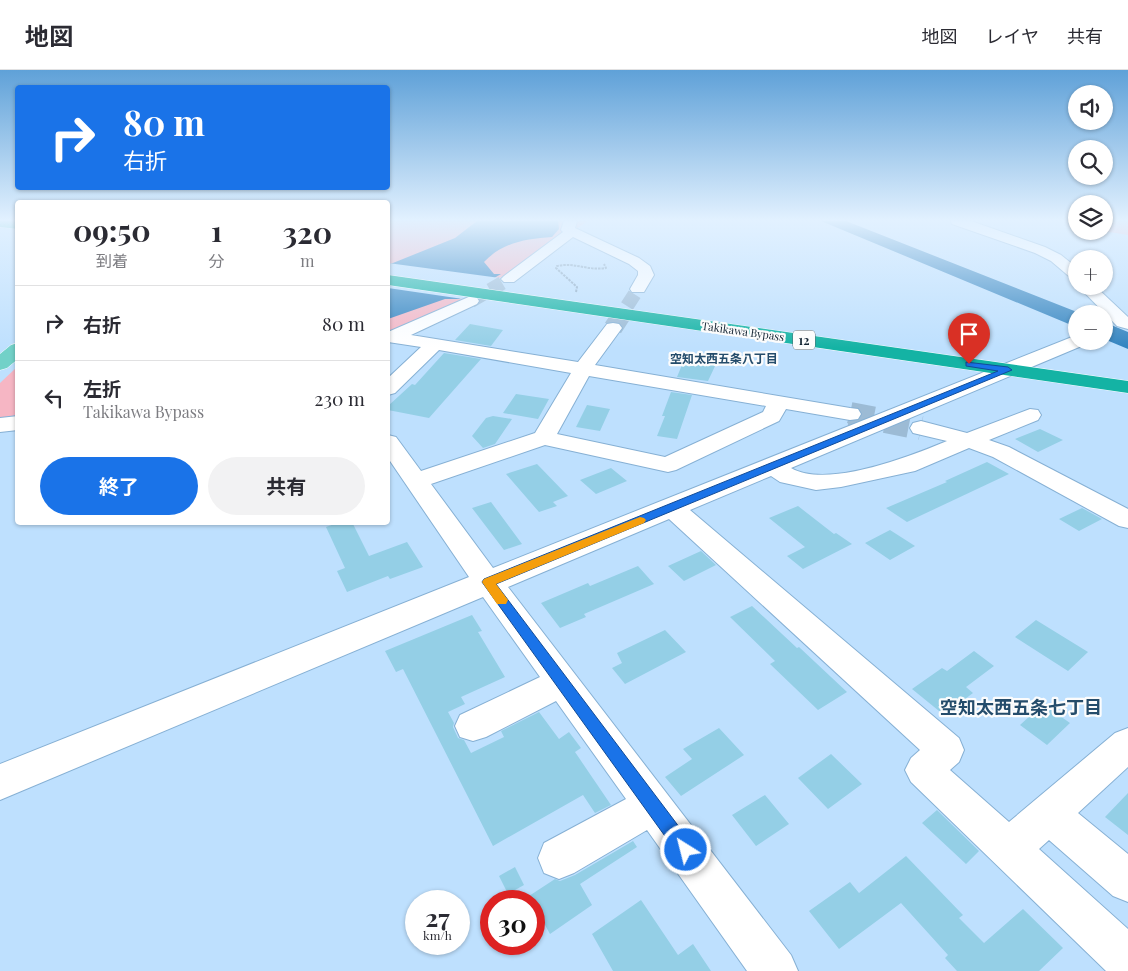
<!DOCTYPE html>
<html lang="ja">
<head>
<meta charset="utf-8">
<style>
  :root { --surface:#fff; --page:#f2f2f3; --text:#2b2b33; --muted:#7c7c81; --line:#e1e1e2; --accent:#1a73e8 }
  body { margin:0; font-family:"Playfair Display","Noto Sans JP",serif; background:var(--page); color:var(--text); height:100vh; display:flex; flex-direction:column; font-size:19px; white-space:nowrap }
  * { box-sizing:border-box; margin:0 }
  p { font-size:16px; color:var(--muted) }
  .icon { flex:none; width:28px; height:28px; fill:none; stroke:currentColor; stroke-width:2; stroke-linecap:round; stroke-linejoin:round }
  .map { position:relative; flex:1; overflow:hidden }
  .sheet { position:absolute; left:15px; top:130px; width:375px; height:325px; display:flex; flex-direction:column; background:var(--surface); border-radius:5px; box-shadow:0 1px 4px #0004 }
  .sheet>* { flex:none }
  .banner { position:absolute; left:15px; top:15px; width:375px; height:105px; border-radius:5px; box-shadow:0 1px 4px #0004; background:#1a73e8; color:#fff; overflow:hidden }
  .controls { position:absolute; left:1068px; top:15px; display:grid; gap:10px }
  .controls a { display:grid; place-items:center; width:45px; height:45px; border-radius:50%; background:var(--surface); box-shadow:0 1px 4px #0004; font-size:25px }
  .speed { position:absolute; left:405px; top:820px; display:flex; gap:10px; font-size:25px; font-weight:700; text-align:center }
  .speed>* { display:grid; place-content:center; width:65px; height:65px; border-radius:50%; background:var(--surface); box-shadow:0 1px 4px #0004; line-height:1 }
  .speed small { font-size:12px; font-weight:400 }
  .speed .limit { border:8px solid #d22; background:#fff; color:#111 }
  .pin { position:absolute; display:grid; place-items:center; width:42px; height:42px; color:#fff; margin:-51px -21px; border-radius:50% 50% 50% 0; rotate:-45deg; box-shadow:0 0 5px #0007 }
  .pin .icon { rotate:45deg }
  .me { position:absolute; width:55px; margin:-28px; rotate:324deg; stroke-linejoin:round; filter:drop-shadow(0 0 4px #0008) }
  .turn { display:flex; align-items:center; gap:18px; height:105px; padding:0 25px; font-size:22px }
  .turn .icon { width:65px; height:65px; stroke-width:2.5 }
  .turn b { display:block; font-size:35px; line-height:42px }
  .eta { display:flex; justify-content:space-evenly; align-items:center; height:85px; text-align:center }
  .eta b { font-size:30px; font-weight:700; line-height:35px }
  .action { display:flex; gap:10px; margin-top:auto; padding:10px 25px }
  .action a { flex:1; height:58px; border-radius:30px; background:var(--accent); color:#fff; font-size:20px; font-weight:700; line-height:58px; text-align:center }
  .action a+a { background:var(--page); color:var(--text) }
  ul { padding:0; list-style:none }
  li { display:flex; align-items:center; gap:15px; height:75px; padding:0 25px; border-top:1px solid var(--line) }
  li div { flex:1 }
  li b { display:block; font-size:19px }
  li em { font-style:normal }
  header { display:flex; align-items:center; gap:30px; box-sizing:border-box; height:70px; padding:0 25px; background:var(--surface); border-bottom:1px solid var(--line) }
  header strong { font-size:24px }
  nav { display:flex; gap:28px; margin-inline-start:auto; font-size:18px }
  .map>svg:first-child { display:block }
  .green { fill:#f6b6c4 }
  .water { fill:#3384c0 }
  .pier { fill:#bee0fe }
  .building { fill:#94cfe6 }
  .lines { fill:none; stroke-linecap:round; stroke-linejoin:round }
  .minor-tunnel-far2 { stroke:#9cbbd5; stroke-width:14; stroke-dasharray:14 8; stroke-linecap:butt }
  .minor-tunnel-far1 { stroke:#9cbbd5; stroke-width:19; stroke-dasharray:19 9; stroke-linecap:butt }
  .minor-tunnel { stroke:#9cbbd5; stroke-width:24; stroke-dasharray:24 12; stroke-linecap:butt }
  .minor-casing { stroke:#86b0d4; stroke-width:2 }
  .major-casing { stroke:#fff; stroke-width:1 }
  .highway-casing { stroke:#fff; stroke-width:1 }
  .path { stroke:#8aa7c0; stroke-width:2; stroke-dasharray:2.5 1; stroke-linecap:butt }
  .minor { fill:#fff; fill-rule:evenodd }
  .major { fill:#72d1c8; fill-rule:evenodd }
  .highway { fill:#14b3a4; fill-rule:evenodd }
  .route { fill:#1a73e8; stroke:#114b97 }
  .slow { fill:#f59e0b }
  .labels { text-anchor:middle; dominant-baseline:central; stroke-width:4.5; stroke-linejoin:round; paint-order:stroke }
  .far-street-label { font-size:11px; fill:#142533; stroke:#fcfcfc }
  .shield { fill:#fcfcfc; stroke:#5a666f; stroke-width:1 }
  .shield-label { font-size:12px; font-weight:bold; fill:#142533 }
  .far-neighbourhood-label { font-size:12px; font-weight:bold; fill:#244c6b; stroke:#fcfcfc }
  .near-neighbourhood-label { font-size:18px; font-weight:bold; fill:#244c6b; stroke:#fcfcfc }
</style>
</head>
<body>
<header>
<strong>地図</strong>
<nav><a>地図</a><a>レイヤ</a><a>共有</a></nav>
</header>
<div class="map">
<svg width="1128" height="901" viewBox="0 0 1128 901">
  <rect width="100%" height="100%" fill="#bee0fe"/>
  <path class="green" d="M388 151H588L505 205 449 236 388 262Z
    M1104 151H1128V165L1103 161Z
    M17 297V345L0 348V313Z"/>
  <path class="water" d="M477 151H558L559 159 552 167C526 169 503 172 484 192L494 204H501L459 229H445L388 249V195L455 168Z
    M821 151H846L1082 244H1076V257Z
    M1104 252 1128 262V279L1104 269Z"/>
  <path class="pier" d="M388 193 500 208 463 229 388 218Z"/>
  <path class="building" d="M470 254 503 260 491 276 455 270Z
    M444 283 481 289 429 348 388 340V336L412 314 415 315Z
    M688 289 716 294 708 311 677 307 684 290Z
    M671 322 692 325 677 369 657 366 665 346H662Z
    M516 324 549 329 538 349 503 343Z
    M587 335 610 339 600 361 576 357Z
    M493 346 512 349 495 374 483 378 472 366 486 348Z
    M1040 359 1063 370 1038 382 1015 369Z
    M987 392 1009 404 907 452 886 438 947 412 945 411Z
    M537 394 568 426 553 432 557 436 539 442 506 404Z
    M611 398 627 411 596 424 580 410Z
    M491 432 522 474 504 480 472 438Z
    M798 436 834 464 836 463 852 474 803 499 787 486 805 477 769 448Z
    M1082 438 1102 449 1079 461 1059 449Z
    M340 452H352L369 486 407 472 423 497 390 509 388 506 347 522 337 501 345 498 326 457Z
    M890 460 915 476 890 490 865 473Z
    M701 481 716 495 684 511 668 496Z
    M638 496 654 514 584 544 586 547 560 558 541 533 588 513 590 516Z
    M752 536 797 578 799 577 847 622 818 640 770 594 775 591 730 547Z
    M472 545 482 561 478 562 505 607 461 627 465 634 448 642 454 653 453 657 458 668 464 670 471 683 504 667 501 661 539 642 559 669 569 662 581 678 575 682 611 735 595 743 583 725 493 776 403 599 396 602 385 581Z
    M1036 550 1088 582 1068 601 1015 567Z
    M665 560 686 582 625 614 612 598 622 593 617 583Z
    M974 581 994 596 966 617 973 623 944 645 912 619 942 598 947 601Z
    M1043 634 1070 653 1047 675 1020 655Z
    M719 658 744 685 681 726 665 707 692 689 683 679Z
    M831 684 862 714 828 739 798 708Z
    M1128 723V765L1105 747Z
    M765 725 789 754 756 776 732 745Z
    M937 740 979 781 966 794 922 753Z
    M633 771 637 777 580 814 592 835 550 864 529 826 555 809 560 811 575 805Z
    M906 786 963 845 959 848 984 873 1023 839 1063 878 1039 901H957L945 888 948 885 901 833 839 879 809 841 850 812 859 823Z
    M515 797 524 815 508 824 499 806Z
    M641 830 678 885 693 874 711 901H613L592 864Z"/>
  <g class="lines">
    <path class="minor-tunnel-far2" d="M471 231 509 209
      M627 236 638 219"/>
    <path class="minor-tunnel-far1" d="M613 258 628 235
      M850 344 853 345"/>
    <path class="minor-tunnel" d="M850 344 921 358"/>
    <defs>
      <path id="minor" d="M564 151H577L575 158 639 188 650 196 654 205 644 222H632L630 219 638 205V201L629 194 573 167 514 212H504L501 209 504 206 563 162 561 160Z
        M951 151H971L1045 177 1061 185 1076 197V210L1071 208 1051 191 1035 183 952 154Z
        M1078 216H1095L1128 247V259L1117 256Z
        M471 226 477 228 479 231 477 234 411 265 578 292 607 254 613 253 619 254 622 258 595 295 850 338 858 339 861 344 858 349 850 350 786 339 779 351 676 400 668 402 545 375 431 414 493 498 1072 267 1076 266V271H1087L1084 275 791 398C827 419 911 386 947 371L913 363 910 358 913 353 921 351 967 363 1030 339 1038 340 1041 345 1038 350 989 370 1009 377 1128 439V458L1119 456 993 387 969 378 915 401 841 417 816 420 780 412 771 406 690 440 959 668 964 680 959 692 950 700 1009 752 1115 663 1128 658V697L1078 743 1128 784V832L1113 826 1049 770 1039 779 1128 859V901H1106L911 712 905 700 911 688 920 680 669 449 508 517 791 885 798 901H747L647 760 574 803 559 809 544 803 538 788 544 773 626 729 556 631 486 667 473 671 460 667 455 656 460 645 540 607 483 527 0 730V694L469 507 388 388V365L396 367 421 401 535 363 571 303 439 280 395 323 388 325V308L421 277 388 272V262ZM589 306 766 336 763 342 665 387 557 364Z
        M18 346V360L0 362V348Z"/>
      <path id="major" d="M18 273V289L7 298 0 300V284L11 275Z"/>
      <path id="highway" d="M0 151H18V159L0 157Z
        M388 205 1128 311V323L388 215Z"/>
    </defs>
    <use href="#minor" class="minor-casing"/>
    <use href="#major" class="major-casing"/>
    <use href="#highway" class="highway-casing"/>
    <path class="path" d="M576 222 577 217 556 198 557 196C574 192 589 201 606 198L604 194"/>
    <use href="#minor" class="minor"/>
    <use href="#major" class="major"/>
    <use href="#highway" class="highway"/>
  </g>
  <linearGradient id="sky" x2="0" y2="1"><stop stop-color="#5fa1d8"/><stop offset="0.54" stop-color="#e2f1ff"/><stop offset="1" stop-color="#e2f1ff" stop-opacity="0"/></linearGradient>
  <rect width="1128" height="278" fill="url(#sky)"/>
  <path class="route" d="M966 292 1008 297 1012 300 496 514 692 774 695 780 692 787 686 789 680 787 482 512 484 509 998 301 966 296Z"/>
  <path class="slow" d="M640 447 644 448 646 450 644 453 496 514 508 530 506 534H497L482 512 484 509Z"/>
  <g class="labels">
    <g class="far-street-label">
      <text transform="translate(743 261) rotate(8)">Takikawa Bypass</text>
    </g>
    <rect class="shield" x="793" y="260.5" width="22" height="19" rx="4"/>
    <g class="shield-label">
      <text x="804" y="270">12</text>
    </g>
    <g class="far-neighbourhood-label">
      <text x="724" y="288">空知太西五条八丁目</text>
    </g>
    <g class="near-neighbourhood-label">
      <text x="1021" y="637">空知太西五条七丁目</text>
    </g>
  </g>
</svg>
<div class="controls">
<a><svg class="icon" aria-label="sound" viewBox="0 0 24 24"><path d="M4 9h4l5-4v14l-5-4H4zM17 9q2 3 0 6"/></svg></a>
<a><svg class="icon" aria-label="search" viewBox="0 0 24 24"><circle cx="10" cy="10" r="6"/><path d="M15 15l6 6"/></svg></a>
<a><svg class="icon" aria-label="layers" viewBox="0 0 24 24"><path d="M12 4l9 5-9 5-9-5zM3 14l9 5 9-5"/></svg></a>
<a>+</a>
<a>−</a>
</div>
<div class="speed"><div>27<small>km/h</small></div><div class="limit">30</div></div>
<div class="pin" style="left:969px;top:294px;background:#d93025"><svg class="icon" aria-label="arrive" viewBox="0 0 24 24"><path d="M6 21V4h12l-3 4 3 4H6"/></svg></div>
<svg class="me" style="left:686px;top:780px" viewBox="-20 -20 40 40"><circle r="17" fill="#1a73e8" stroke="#fff" stroke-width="3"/><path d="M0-11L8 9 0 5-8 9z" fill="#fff"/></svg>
<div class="banner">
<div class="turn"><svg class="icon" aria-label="right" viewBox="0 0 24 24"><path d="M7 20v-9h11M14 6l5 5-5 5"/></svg><div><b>80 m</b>右折</div></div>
</div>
<section class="sheet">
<div class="eta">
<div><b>09:50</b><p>到着</p></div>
<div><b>1</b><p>分</p></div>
<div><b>320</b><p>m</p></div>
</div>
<ul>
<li><svg class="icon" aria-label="right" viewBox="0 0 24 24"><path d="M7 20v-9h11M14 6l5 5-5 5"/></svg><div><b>右折</b></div><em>80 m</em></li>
<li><svg class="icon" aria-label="left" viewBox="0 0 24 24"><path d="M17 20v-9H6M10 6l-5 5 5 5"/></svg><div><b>左折</b><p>Takikawa Bypass</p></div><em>230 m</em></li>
</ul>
<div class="action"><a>終了</a><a>共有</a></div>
</section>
</div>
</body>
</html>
